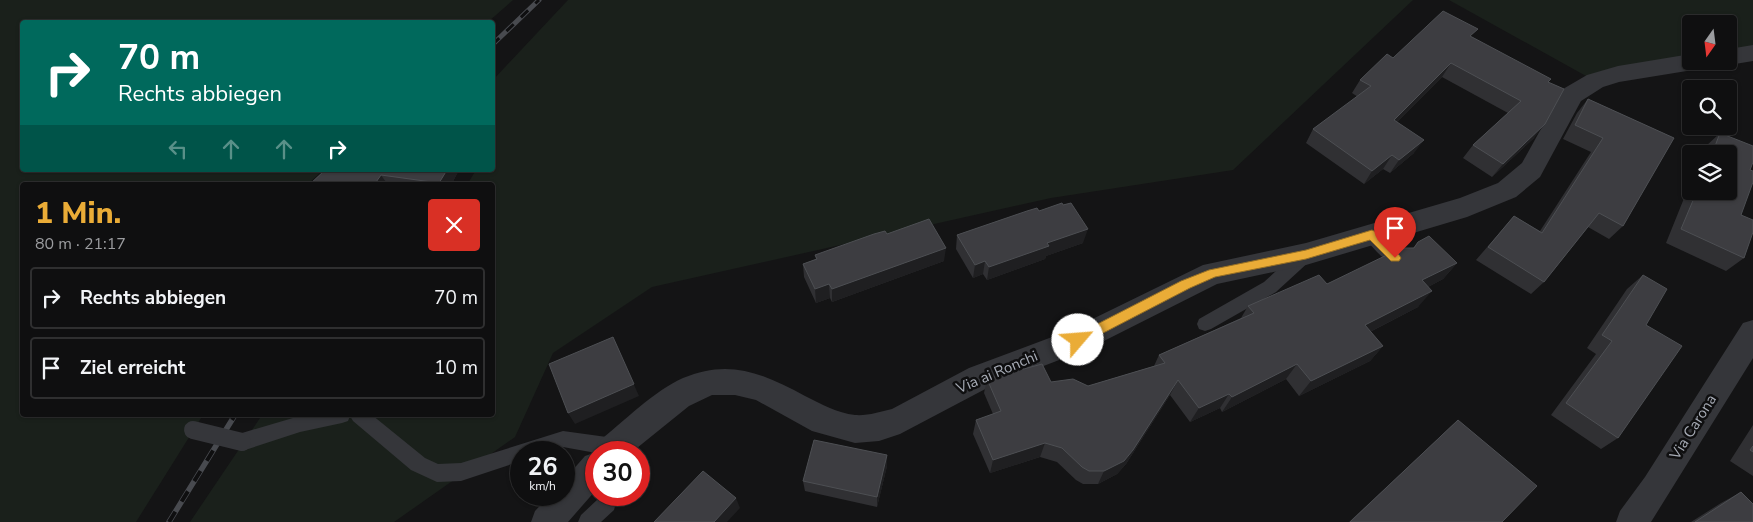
<!DOCTYPE html>
<html lang="de">
<head>
<meta charset="utf-8">
<style>
  :root { --surface:#0f0f10; --page:#181819; --text:#f1f3f6; --muted:#9b9c9f; --line:#2f2f30; --accent:#eaac37 }
  body { margin:0; font-family:"Nunito Sans",sans-serif; background:var(--page); color:var(--text); height:100vh; display:flex; flex-direction:column; font-size:19px; white-space:nowrap }
  * { box-sizing:border-box; margin:0 }
  p { font-size:16px; color:var(--muted) }
  .icon { flex:none; width:28px; height:28px; fill:none; stroke:currentColor; stroke-width:2; stroke-linecap:round; stroke-linejoin:round }
  .map { position:relative; flex:1; overflow:hidden }
  .details { position:absolute; left:20px; top:182px; width:475px; height:235px; display:flex; flex-direction:column; background:var(--surface); border-radius:5px; box-shadow:0 1px 4px #0004,0 0 0 1px var(--line) }
  .details>* { flex:none }
  .banner { position:absolute; left:20px; top:20px; width:475px; height:152px; border-radius:5px; box-shadow:0 1px 4px #0004,0 0 0 1px var(--line); background:#00695c; color:#fff; overflow:hidden }
  .needle { width:32px; rotate:194deg }
  .controls { position:absolute; left:1682px; top:15px; display:grid; gap:10px }
  .controls a { display:grid; place-items:center; width:55px; height:55px; border-radius:5px; background:var(--surface); box-shadow:0 1px 4px #0004,0 0 0 1px var(--line); font-size:25px }
  .speed { position:absolute; left:510px; top:441px; display:flex; gap:10px; font-size:25px; font-weight:700; text-align:center }
  .speed>* { display:grid; place-content:center; width:65px; height:65px; border-radius:50%; background:var(--surface); box-shadow:0 1px 4px #0004,0 0 0 1px var(--line); line-height:1 }
  .speed small { font-size:12px; font-weight:400 }
  .speed .limit { border:8px solid #d22; background:#fff; color:#111 }
  .pin { position:absolute; display:grid; place-items:center; width:42px; height:42px; color:#fff; margin:-51px -21px; border-radius:50% 50% 50% 0; rotate:-45deg; box-shadow:0 0 5px #0007 }
  .pin .icon { rotate:45deg }
  .me { position:absolute; width:55px; margin:-28px; rotate:63deg; stroke-linejoin:round; filter:drop-shadow(0 0 4px #0008) }
  .turn { display:flex; align-items:center; gap:18px; height:105px; padding:0 15px; font-size:22px }
  .turn .icon { width:65px; height:65px; stroke-width:2.5 }
  .turn b { display:block; font-size:35px; line-height:42px }
  .lanes { display:flex; align-items:center; height:48px; padding:0 15px; background:#0003; justify-content:center; gap:25px; direction:ltr }
  .lanes .off { opacity:.35 }
  .round { display:grid; place-items:center; flex:none; width:52px; height:52px; border-radius:5px; background:var(--page) }
  .head { display:flex; align-items:center; justify-content:space-between; height:85px; padding:0 15px }
  h1 { font-size:30px; font-weight:800; line-height:38px; color:var(--accent) }
  ul { padding:0; list-style:none }
  li { display:flex; align-items:center; gap:15px; height:62px; margin:0 10px 8px; padding:0 5px; border:2px solid var(--line); border-radius:5px }
  li div { flex:1 }
  li b { display:block; font-size:19px }
  li em { font-style:normal }
  .map>svg:first-child { display:block }
  .green { fill:#1a201b }
  .lines { fill:none; stroke-linecap:round; stroke-linejoin:round }
  .service { fill:#35363a; fill-rule:evenodd }
  .minor { fill:#35363a; fill-rule:evenodd }
  .tertiary { fill:#35363a; fill-rule:evenodd }
  .rail-far1-casing { stroke:#484a4f; stroke-width:5 }
  .rail-casing { stroke:#484a4f; stroke-width:5.5 }
  .rail-far1 { stroke:#0f0f10; stroke-width:3; stroke-dasharray:10; stroke-linecap:butt }
  .rail { stroke:#0f0f10; stroke-width:4; stroke-dasharray:12; stroke-linecap:butt }
  .service-bridge { stroke:#35363a; stroke-width:18 }
  .wall { fill:#303033 }
  .shaded-wall { fill:#1f1f21 }
  .building { fill:#3d3d41; stroke:#4d4f53 }
  .route { fill:#eaac37; stroke:#987024 }
  .labels { text-anchor:middle; dominant-baseline:central; stroke-width:5; stroke-linejoin:round; paint-order:stroke }
  .street-label { font-size:15px; fill:#a6abb5; stroke:#0f0f10 }
</style>
</head>
<body>
<div class="map">
<svg width="1753" height="522" viewBox="0 0 1753 522">
  <rect width="100%" height="100%" fill="#141415"/>
  <path class="green" d="M0 0H513L488 22H22V170H323L307 185H22V415H203L136 522H0Z
    M568 0H1413L1233 170 1051 198 652 287 553 353 515 437 394 522H190L262 415H492V185H467L476 170H492L493 80Z
    M1449 0H1753V53L1729 57V24H1691V61L1595 81Z"/>
  <g class="lines">
    <path class="service" d="M1372 229 1378 230 1401 253 1403 258 1401 263C1387 267 1375 249 1366 240L1364 235 1366 230Z
      M1306 247 1312 249 1314 254 1312 259 1276 292 1211 329 1205 331 1199 329 1197 324 1199 319 1264 282 1300 249Z
      M303 415H372L425 458 438 464 461 463 563 431 614 438 621 441 623 452 596 453 563 447 548 452H521V461L461 481 437 482 411 470 353 421 350 416 348 421 342 423 300 432 242 451 235 448 233 442 235 436 242 433Z
      M598 495H618L614 510 601 522H578L581 515 598 499Z"/>
    <path class="minor" d="M1753 45V61L1729 65 1720 61H1729V49Z
      M1691 54V61H1711L1707 67 1699 69 1619 82 1603 87 1581 101 1540 177 1516 197 1467 217 1306 265 1217 284 1088 349 991 386 900 434 879 441 855 443 812 431 756 400 735 395H712L689 406 632 452H596V490L568 522H531L535 511 550 495H564V480L585 456 594 453 598 442C623 422 655 390 683 378 730 358 764 374 805 396 821 404 837 413 855 415 867 416 880 412 892 409L969 368 1068 331 1203 265 1306 243 1460 198 1498 183 1522 163 1563 89 1587 75 1618 66Z"/>
    <path class="tertiary" d="M1753 320V358L1651 522H1616L1620 511 1645 477 1743 323Z"/>
    <defs>
      <path id="rail-far1" d="M492 45 539 0"/>
      <path id="rail" d="M169 522 235 415"/>
    </defs>
    <use href="#rail-far1" class="rail-far1-casing"/>
    <use href="#rail" class="rail-casing"/>
    <use href="#rail-far1" class="rail-far1"/>
    <use href="#rail" class="rail"/>
    <path class="service-bridge" d="M193 430 242 442"/>
  </g>
  <path class="wall" d="M1472 38 1548 82 1534 138 1492 177 1463 158 1473 145 1508 113 1442 77 1397 122 1414 153 1390 173 1383 169 1364 184 1306 143 1313 129 1358 97 1352 93 1360 80 1393 58Z
    M1588 99 1674 138 1623 226 1609 239 1588 227 1544 282 1531 294 1476 260 1514 216 1540 231 1591 152 1563 139 1577 113Z
    M1720 133 1750 170 1741 215 1744 258 1726 271 1666 243 1691 181V191H1729V154H1703L1705 147Z
    M325 170H459L451 185H309Z
    M1039 211 1083 243 1046 256 1045 259 987 280 983 274 973 278 956 249 957 235Z
    M887 234 944 261 832 302 830 298 816 303 804 277 803 264 816 259 815 255Z
    M1418 242 1457 263 1443 279 1428 287 1418 307 1370 332 1383 346 1370 361 1299 396 1286 379 1222 412 1220 408 1190 422 1170 395 1126 464 1117 474 1098 484H1083L1076 480 1057 462 1040 457 990 473 973 434 976 420 993 414 984 393 987 379 1051 382 1088 386 1154 366 1159 355 1241 318 1248 306 1327 284 1413 248Z
    M1643 275 1646 325 1618 438 1601 449 1551 415 1596 354 1587 348 1627 289Z
    M1458 420 1502 522H1349L1441 436Z
    M1753 425V476L1730 461Z
    M887 466 877 507 805 491 803 481Z
    M1741 492 1753 522H1691L1721 503Z"/>
  <path class="shaded-wall" d="M1451 63 1442 77 1385 134 1394 120Z
    M1545 124 1534 138 1492 177 1503 164Z
    M1424 140 1414 153 1390 173 1399 160Z
    M1392 155 1383 169 1364 184 1372 171Z
    M447 170H459L451 185H440L439 183Z
    M381 175 388 185H374Z
    M1088 229 1083 243 1046 256 1045 259 987 280 989 267 1047 243Z
    M946 248 944 261 832 302V289Z
    M985 261 983 274 973 278 975 265Z
    M1457 263 1443 279 1409 297 1422 280Z
    M829 284 830 298 816 303 815 289Z
    M1432 291 1418 307 1352 341 1365 325Z
    M613 337 639 396 575 424 568 413Z
    M1383 346 1370 361 1299 396 1311 381Z
    M1297 364 1286 379 1222 412 1232 397Z
    M1178 380 1170 395 1126 464 1117 474 1098 484 1104 471Z
    M1229 394 1220 408 1190 422 1199 408Z
    M1045 443 1040 457 990 473 993 460Z
    M887 455V466L877 507V497Z
    M736 498 740 508 727 522H714Z"/>
  <path class="building" d="M1443 11 1478 29 1470 36 1551 79 1548 82 1564 89 1545 124 1503 164 1473 145 1521 101 1451 63 1394 120 1424 140 1399 160 1392 155 1372 171 1313 129 1371 86 1360 80 1387 54 1393 58Z
    M1588 99 1674 138 1623 226 1599 213 1544 282 1488 247 1514 216 1542 233 1603 138 1575 125Z
    M1720 133 1753 146V162L1750 170 1753 171V182L1741 215 1753 220V232L1744 258 1681 229 1697 191H1729V154H1712Z
    M325 170H447L439 183 381 175 374 185H309Z
    M1062 203 1063 205 1071 203 1088 229 1047 243 1049 246 989 267 985 261 975 265 957 235 1027 211 1037 208 1039 211Z
    M929 219 946 248 832 289 829 284 815 289 803 264 817 259 815 255 874 234 885 231 887 234Z
    M1429 236 1457 263 1422 280 1432 291 1365 325 1383 346 1311 381 1297 364 1232 397 1229 394 1199 408 1178 380 1133 450 1124 461 1104 471H1089L1082 467 1062 448 1045 443 993 460 976 420 1001 411 987 379 1042 364 1051 382 1073 379 1088 386 1165 363 1159 355 1254 313 1248 306 1319 275 1327 284 1393 252 1405 248H1414L1418 242Z
    M1643 275 1667 289 1646 325 1682 346 1618 438 1566 403 1612 341 1602 335Z
    M613 337 634 384 568 413 549 364Z
    M1458 420 1537 486 1502 522H1350Z
    M814 440 887 455 877 497 803 481Z
    M1753 446V452L1750 450Z
    M703 471 736 498 714 522H654Z
    M1741 492 1753 504V522H1695Z"/>
  <path class="route" d="M1372 230 1376 232 1399 255 1401 258 1399 261H1391L1370 240 1306 259 1215 277 1190 288 1082 344 1078 345 1074 344 1072 340 1074 336 1181 281 1209 270 1306 250Z"/>
  <g class="labels">
    <g class="street-label">
      <text transform="translate(997 372) rotate(-23)">Via ai Ronchi</text>
      <text transform="translate(1693 427) rotate(-58)">Via Carona</text>
    </g>
  </g>
</svg>
<div class="controls">
<a><svg class="needle" viewBox="-14 -14 28 28"><path d="M0-13l5 13h-10z" fill="#e53935"/><path d="M0 13l5-13h-10z" fill="#9b9c9f"/></svg></a>
<a><svg class="icon" aria-label="search" viewBox="0 0 24 24"><circle cx="10" cy="10" r="6"/><path d="M15 15l6 6"/></svg></a>
<a><svg class="icon" aria-label="layers" viewBox="0 0 24 24"><path d="M12 4l9 5-9 5-9-5zM3 14l9 5 9-5"/></svg></a>
</div>
<div class="speed"><div>26<small>km/h</small></div><div class="limit">30</div></div>
<div class="pin" style="left:1395px;top:258px;background:#d93025"><svg class="icon" aria-label="arrive" viewBox="0 0 24 24"><path d="M6 21V4h12l-3 4 3 4H6"/></svg></div>
<svg class="me" style="left:1078px;top:340px" viewBox="-20 -20 40 40"><circle r="19" fill="#fff"/><path d="M0-13L10 11 0 6-10 11z" fill="#eaac37"/></svg>
<div class="banner">
<div class="turn"><svg class="icon" aria-label="right" viewBox="0 0 24 24"><path d="M7 20v-9h11M14 6l5 5-5 5"/></svg><div><b>70 m</b>Rechts abbiegen</div></div>
<div class="lanes"><svg class="icon off" aria-label="left" viewBox="0 0 24 24"><path d="M17 20v-9H6M10 6l-5 5 5 5"/></svg><svg class="icon off" aria-label="ahead" viewBox="0 0 24 24"><path d="M12 20V5M6 11l6-6 6 6"/></svg><svg class="icon off" aria-label="ahead" viewBox="0 0 24 24"><path d="M12 20V5M6 11l6-6 6 6"/></svg><svg class="icon" aria-label="right" viewBox="0 0 24 24"><path d="M7 20v-9h11M14 6l5 5-5 5"/></svg></div>
</div>
<section class="details">
<div class="head"><div><h1>1 Min.</h1><p>80 m · 21:17</p></div><a class="round" style="background:#d93025;color:#fff"><svg class="icon" aria-label="close" viewBox="0 0 24 24"><path d="M6 6l12 12M18 6L6 18"/></svg></a></div>
<ul>
<li><svg class="icon" aria-label="right" viewBox="0 0 24 24"><path d="M7 20v-9h11M14 6l5 5-5 5"/></svg><div><b>Rechts abbiegen</b></div><em>70 m</em></li>
<li><svg class="icon" aria-label="arrive" viewBox="0 0 24 24"><path d="M6 21V4h12l-3 4 3 4H6"/></svg><div><b>Ziel erreicht</b></div><em>10 m</em></li>
</ul>
</section>
</div>
</body>
</html>
